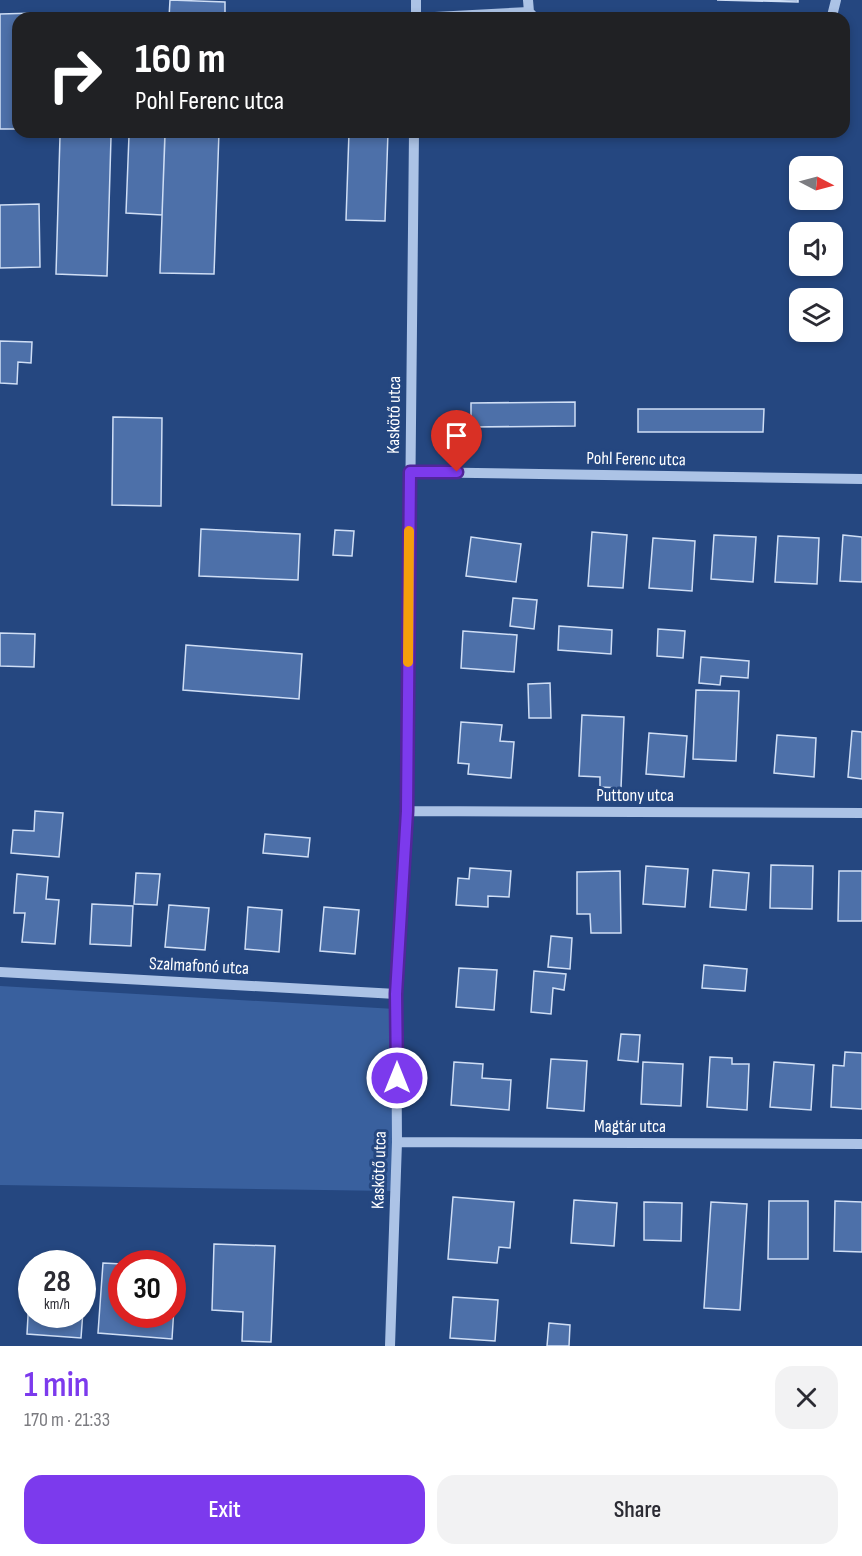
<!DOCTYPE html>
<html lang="en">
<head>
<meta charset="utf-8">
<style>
  :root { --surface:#fff; --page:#f2f2f3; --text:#2b2b33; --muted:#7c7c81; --accent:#7c3aed }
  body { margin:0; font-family:"Sofia Sans Condensed",sans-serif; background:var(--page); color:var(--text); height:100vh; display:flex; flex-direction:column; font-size:22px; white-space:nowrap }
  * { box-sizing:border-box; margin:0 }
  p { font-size:20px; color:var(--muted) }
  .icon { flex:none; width:33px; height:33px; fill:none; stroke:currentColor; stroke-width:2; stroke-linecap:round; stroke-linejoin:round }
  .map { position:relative; height:1346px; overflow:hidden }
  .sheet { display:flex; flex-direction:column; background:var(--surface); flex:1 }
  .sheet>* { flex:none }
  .top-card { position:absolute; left:12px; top:12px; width:838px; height:126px; border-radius:18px; box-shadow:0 3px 9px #0003; background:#202124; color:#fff; overflow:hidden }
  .needle { width:39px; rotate:96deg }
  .fabs { position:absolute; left:789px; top:156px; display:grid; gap:12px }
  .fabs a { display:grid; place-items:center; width:54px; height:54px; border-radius:12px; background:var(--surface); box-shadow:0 3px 9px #0003; font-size:30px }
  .speed { position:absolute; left:18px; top:1250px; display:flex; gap:12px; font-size:30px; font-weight:700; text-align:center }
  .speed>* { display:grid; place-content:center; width:78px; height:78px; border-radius:50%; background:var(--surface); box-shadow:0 3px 9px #0003; line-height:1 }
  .speed small { font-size:15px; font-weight:400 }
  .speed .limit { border:9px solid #d22; background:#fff; color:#111 }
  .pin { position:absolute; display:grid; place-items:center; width:51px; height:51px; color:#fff; margin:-62px -26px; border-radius:50% 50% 50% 0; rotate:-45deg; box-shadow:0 0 6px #0007 }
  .pin .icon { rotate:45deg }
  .me { position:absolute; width:66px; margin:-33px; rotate:0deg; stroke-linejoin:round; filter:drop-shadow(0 0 4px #0008) }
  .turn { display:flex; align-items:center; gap:21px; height:126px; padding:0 24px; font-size:27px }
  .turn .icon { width:78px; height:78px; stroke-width:2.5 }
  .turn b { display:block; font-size:42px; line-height:51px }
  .round { display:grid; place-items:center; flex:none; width:63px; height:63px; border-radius:18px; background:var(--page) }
  .summary { display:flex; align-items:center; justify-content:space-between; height:102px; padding:0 24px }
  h1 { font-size:36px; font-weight:600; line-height:45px; color:var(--accent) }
  .button { display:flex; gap:12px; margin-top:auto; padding:12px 24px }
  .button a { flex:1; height:69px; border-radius:18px; background:var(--accent); color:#fff; font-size:24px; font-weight:600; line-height:69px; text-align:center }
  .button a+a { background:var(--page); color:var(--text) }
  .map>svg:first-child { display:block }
  .green { fill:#39609e }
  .building { fill:#4d70a9; stroke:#cfdef5; stroke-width:1.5 }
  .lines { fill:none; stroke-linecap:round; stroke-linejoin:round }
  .minor { stroke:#acc3e6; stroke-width:10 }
  .route-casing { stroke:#51269a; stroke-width:15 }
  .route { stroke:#7c3aed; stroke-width:10 }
  .slow { stroke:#f59e0b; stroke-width:10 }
  .labels { text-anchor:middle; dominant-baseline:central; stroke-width:6; stroke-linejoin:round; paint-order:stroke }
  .street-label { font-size:18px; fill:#fff; stroke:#254780 }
</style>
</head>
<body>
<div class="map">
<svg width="862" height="1346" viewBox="0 0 862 1346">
  <rect width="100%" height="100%" fill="#254780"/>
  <path class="green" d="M0 986 395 1009 393 1191 0 1185Z"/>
  <path class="building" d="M170 0 225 2V18H169Z
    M717 0H798V2Z
    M36 13V18H18V129H0V14Z
    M165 132H219L214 274 160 273Z
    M349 132H388L385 221 346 220Z
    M129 135 165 136 162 215 126 213Z
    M60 136 111 137 107 276 56 274Z
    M39 204 40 267 0 268V205Z
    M0 341 32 342 31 363 18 362 17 384 0 383Z
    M575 402V426L471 427V403Z
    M638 409H764L763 432H638Z
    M113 417 162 418 161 506 112 505Z
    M201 529 300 534 298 580 199 576Z
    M335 530 354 531 352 556 333 555Z
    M592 532 627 535 623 588 588 586Z
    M714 535 756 537 753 582 711 579Z
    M843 535 862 537V582L840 581Z
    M778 536 819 538 817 584 775 582Z
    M471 537 521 544 516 582 466 576Z
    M653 538 695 541 692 591 649 588Z
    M513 598 537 600 534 629 510 626Z
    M559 626 612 630 611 654 558 650Z
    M658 629 685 631 683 658 657 656Z
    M463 631 517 635 514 672 461 668Z
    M0 633 35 634 34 667 0 666Z
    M186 645 302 654 299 699 183 690Z
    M701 657 749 661 748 678 721 676 720 685 699 683Z
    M550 683 551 718H529L528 684Z
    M696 690 739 691 736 761 693 759Z
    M582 715 624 717 621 788 600 787V777L579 776Z
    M461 722 502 725 500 741 514 742 511 778 468 774 469 764 458 763Z
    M852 731 862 732V779L848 777Z
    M649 733 687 736 684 777 646 774Z
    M777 735 816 738 814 777 774 773Z
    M35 811 63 813 59 857 11 853 13 830 34 831Z
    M265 834 310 838 308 857 263 853Z
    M771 865 813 866 812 909 770 908Z
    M646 866 688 869 685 907 643 904Z
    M470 868 511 871 509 897 488 896V907L456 905 458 878 469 879Z
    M713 870 749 873 746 910 710 907Z
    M620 871 621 933H591L590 914H577V872Z
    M839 871H862V921H838Z
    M136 873 160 874 157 905 134 904Z
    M17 874 48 877 46 899 59 900 55 944 22 942 25 913H14Z
    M92 904 133 906 131 946 90 944Z
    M169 905 209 908 205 950 165 947Z
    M248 907 282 910 279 952 245 949Z
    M324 907 359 910 355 954 320 951Z
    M551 936 572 938 570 969 548 967Z
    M704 965 747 969 745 991 702 988Z
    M459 968 497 970 494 1010 456 1007Z
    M534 971 566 974 564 990 553 988 551 1014 531 1012Z
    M621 1034 640 1035 638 1062 618 1060Z
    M845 1052 862 1053V1109L831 1107 833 1065 844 1066Z
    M710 1057 732 1058V1064H749L747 1110 707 1107Z
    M551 1059 587 1061 584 1111 547 1108Z
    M454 1062 483 1064 482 1078 511 1080 509 1110 451 1105Z
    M643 1062 683 1064 681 1106 641 1104Z
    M774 1062 814 1065 811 1110 770 1107Z
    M453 1197 514 1202 510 1248 499 1247 497 1263 448 1259Z
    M574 1200 617 1203 614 1246 571 1243Z
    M769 1201H808V1259H768Z
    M835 1201 862 1202V1252L834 1251Z
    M644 1202 682 1203 681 1241 644 1240Z
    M711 1202 747 1204 740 1310 704 1308Z
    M214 1244 275 1246 271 1342 242 1341 243 1312 212 1310Z
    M103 1263 122 1264V1314H172V1291H175L172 1339 98 1333Z
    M30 1280 32 1314H82V1284H85L81 1338 27 1334Z
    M453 1297 498 1300 495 1341 450 1338Z
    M549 1323 570 1325 569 1346H547Z"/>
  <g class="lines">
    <path class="minor" d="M416 0V18L529 12
      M528 0 529 12 535 18
      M830 18 832 16 836 0
      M410 472 862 479
      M407 811 862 813
      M0 972 396 994
      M397 1142 862 1144
      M390 1346 397 1142 396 994 407 811 414 132"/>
  </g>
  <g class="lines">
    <defs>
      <path id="route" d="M397 1078 396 994 407 811 410 472H457"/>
    </defs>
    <use href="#route" class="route-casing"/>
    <use href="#route" class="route"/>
    <path class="slow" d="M408 662 409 531"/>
  </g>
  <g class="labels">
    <g class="street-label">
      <text transform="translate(394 415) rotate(-89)">Kaskötő utca</text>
      <text transform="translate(636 459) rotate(1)">Pohl Ferenc utca</text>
      <text x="635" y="795">Puttony utca</text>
      <text transform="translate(199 966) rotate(3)">Szalmafonó utca</text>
      <text x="630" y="1126">Magtár utca</text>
      <text transform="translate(379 1170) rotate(-88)">Kaskötő utca</text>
    </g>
  </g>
</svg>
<div class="fabs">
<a><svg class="needle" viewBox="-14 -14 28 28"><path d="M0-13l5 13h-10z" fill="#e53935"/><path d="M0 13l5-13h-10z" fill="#7c7c81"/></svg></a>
<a><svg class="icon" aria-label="sound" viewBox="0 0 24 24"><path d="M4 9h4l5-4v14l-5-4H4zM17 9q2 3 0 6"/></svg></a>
<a><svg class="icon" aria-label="layers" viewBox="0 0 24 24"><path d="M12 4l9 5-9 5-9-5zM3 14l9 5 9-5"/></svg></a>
</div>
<div class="speed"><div>28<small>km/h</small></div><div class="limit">30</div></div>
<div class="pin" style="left:457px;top:472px;background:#d93025"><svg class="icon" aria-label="arrive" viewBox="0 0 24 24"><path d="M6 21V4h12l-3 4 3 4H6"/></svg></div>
<svg class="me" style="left:397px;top:1078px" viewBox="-20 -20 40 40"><circle r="17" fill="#7c3aed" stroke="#fff" stroke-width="3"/><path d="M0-11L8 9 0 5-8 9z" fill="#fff"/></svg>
<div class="top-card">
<div class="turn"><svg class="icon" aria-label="right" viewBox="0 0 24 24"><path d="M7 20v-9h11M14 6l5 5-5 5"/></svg><div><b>160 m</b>Pohl Ferenc utca</div></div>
</div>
</div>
<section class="sheet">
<div class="summary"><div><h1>1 min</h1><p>170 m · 21:33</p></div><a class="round"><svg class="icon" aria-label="close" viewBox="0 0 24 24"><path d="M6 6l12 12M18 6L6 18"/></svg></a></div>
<div class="button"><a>Exit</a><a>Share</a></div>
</section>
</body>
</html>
